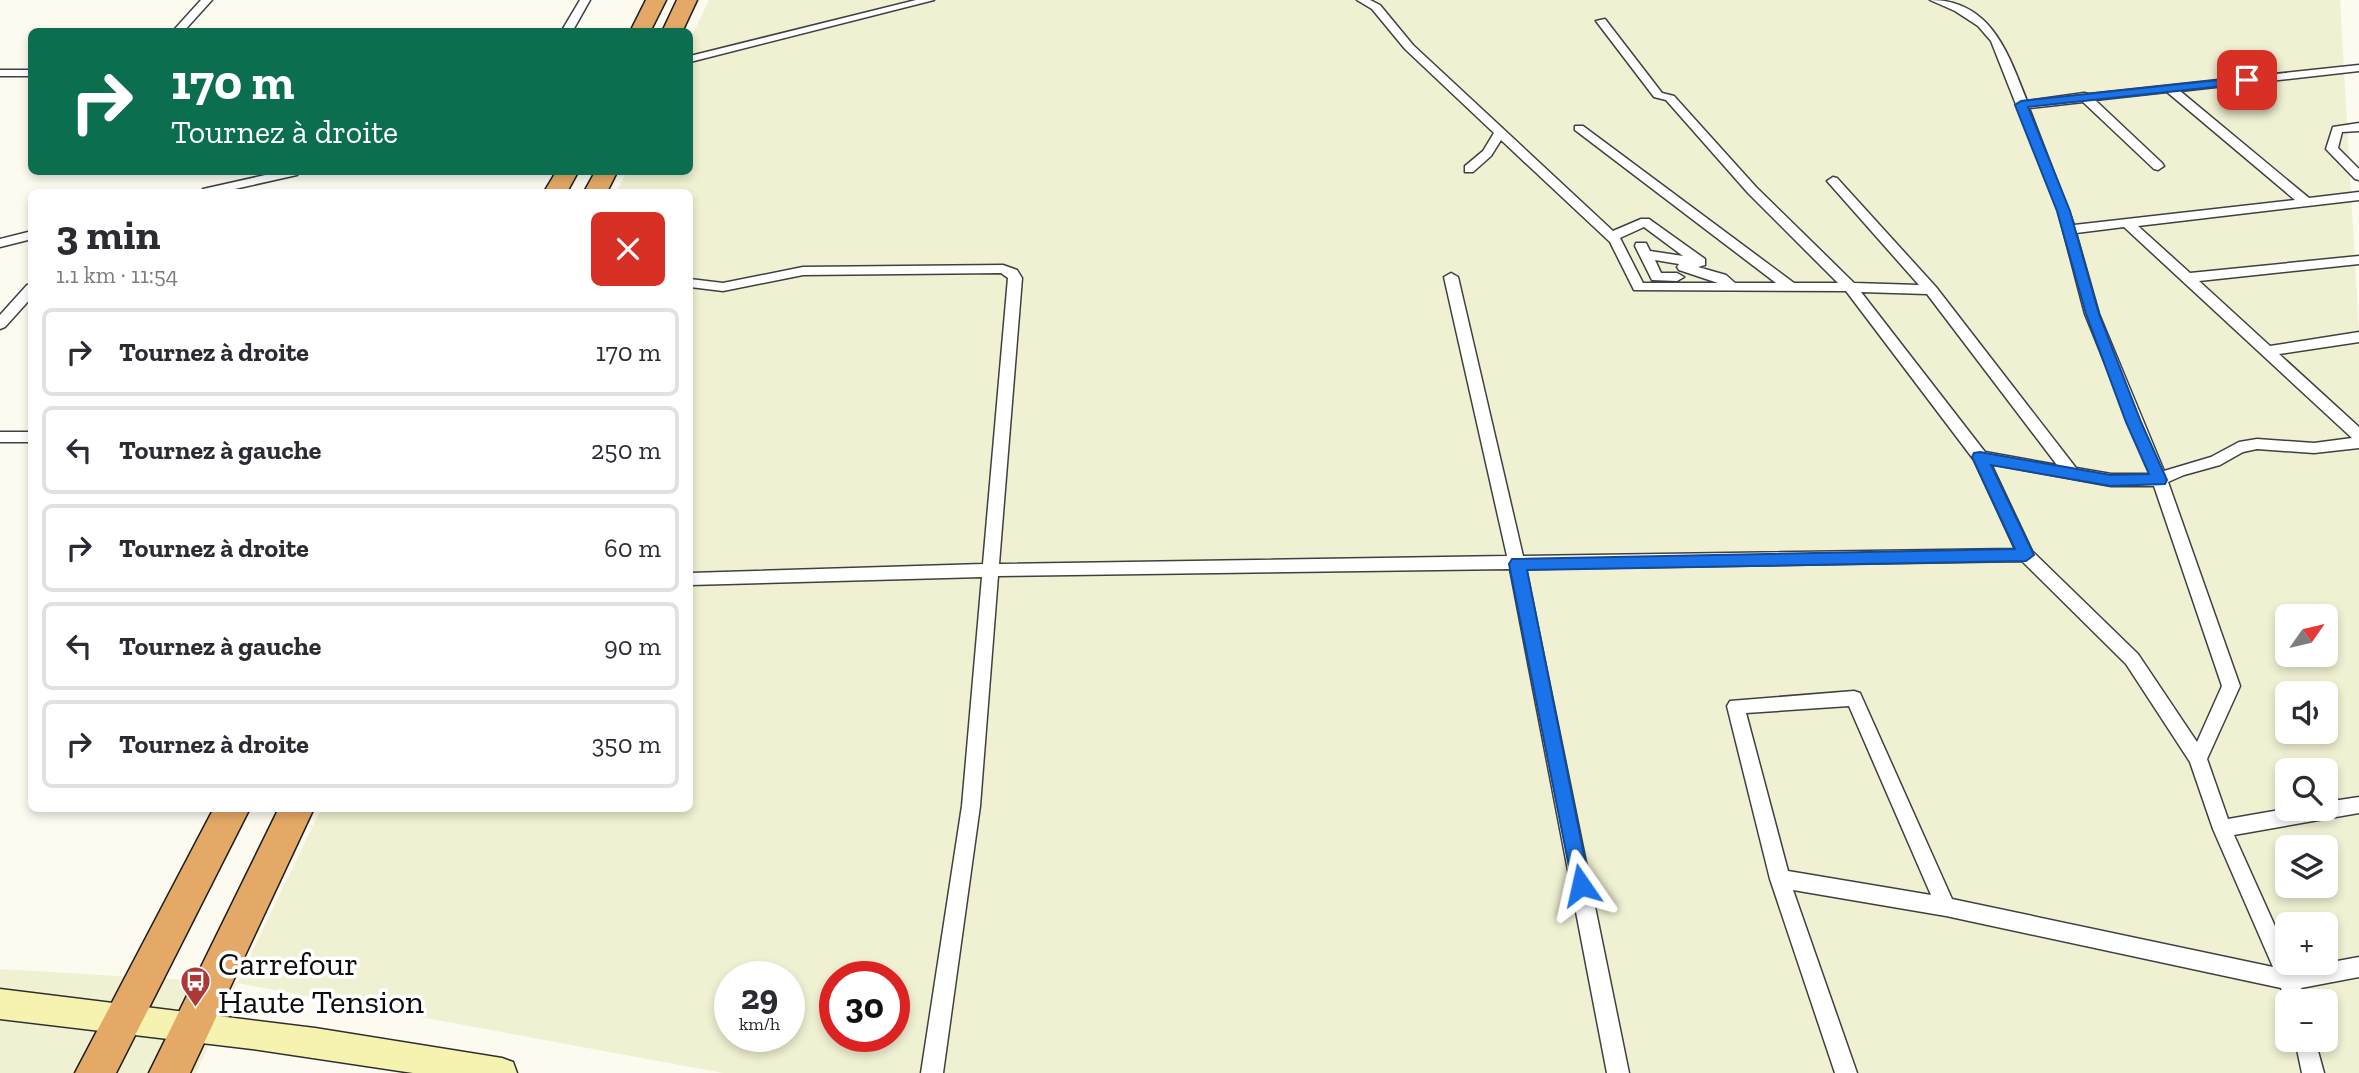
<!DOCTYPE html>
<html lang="fr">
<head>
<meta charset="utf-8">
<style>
  :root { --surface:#fff; --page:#f7f7f7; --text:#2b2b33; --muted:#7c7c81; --line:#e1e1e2 }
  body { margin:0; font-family:"Zilla Slab",serif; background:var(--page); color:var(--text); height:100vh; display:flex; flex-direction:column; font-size:26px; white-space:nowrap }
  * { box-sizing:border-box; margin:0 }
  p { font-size:23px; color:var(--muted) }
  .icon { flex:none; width:38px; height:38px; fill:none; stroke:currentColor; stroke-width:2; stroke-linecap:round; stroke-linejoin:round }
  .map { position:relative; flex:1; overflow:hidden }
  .details { position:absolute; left:28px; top:189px; width:665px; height:623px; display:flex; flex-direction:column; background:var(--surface); border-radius:10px; box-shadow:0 4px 10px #0003 }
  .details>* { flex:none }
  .top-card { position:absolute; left:28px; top:28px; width:665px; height:147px; border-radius:10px; box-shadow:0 4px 10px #0003; background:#0b6e4f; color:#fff; overflow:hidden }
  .needle { width:46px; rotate:56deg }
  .buttons { position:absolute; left:2275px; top:604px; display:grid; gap:14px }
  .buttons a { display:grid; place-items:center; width:63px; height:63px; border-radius:10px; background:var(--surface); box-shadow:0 4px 10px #0003; font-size:35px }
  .speed { position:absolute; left:714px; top:961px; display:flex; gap:14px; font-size:35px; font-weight:700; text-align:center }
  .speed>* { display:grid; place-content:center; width:91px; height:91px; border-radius:50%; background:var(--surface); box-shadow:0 4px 10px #0003; line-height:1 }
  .speed small { font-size:18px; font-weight:400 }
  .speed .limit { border:10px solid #d22; background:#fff; color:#111 }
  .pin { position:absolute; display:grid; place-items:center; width:60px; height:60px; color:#fff; margin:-30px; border-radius:14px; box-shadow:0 4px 10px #0006 }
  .me { position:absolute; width:77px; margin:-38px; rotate:349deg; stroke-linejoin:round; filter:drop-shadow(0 0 5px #0008) }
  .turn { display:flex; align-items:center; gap:24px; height:147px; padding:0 28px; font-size:32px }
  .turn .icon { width:91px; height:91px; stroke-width:2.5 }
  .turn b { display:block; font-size:49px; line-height:60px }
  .round { display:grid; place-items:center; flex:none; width:74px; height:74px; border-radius:10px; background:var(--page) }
  .head { display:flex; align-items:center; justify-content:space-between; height:119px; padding:0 28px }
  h1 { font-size:42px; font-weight:700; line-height:52px }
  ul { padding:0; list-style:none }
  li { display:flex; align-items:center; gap:21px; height:88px; margin:0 14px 10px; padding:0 14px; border:4px solid var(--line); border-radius:10px }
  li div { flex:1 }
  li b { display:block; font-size:26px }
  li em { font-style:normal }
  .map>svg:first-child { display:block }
  .farmland { fill:#f0f0d2; fill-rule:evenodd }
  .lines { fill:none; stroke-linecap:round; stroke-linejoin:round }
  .street-casing { stroke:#404040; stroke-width:3 }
  .secondary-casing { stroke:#2f2f2f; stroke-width:3 }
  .highway-casing { stroke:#1e1e1e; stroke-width:3 }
  .street { fill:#fff; fill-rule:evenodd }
  .secondary { fill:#f6f3b1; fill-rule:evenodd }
  .highway { fill:#e4a966; fill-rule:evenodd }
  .route { fill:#1a73e8; stroke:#114b97; stroke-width:2 }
  .labels { text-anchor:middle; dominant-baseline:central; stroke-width:7; stroke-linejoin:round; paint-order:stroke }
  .near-poi-label { font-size:33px; fill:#0d0d0d; stroke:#fff; text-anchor:start }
</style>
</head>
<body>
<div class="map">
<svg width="2359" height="1073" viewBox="0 0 2359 1073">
  <rect width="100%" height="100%" fill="#fdfbef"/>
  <path class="farmland" d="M709 0H2340L2359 333V1073H723L237 983 196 1073H0V969L237 983 321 809 690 808V192H616L627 172H690V40ZM2287 616H2326V654H2287ZM2287 693H2326V732H2287ZM2287 770H2326V808H2287ZM2287 847H2326V886H2287ZM2287 924H2326V962H2287ZM730 976H789V1036H730ZM835 976H894V1036H835ZM2287 1001H2326V1040H2287Z"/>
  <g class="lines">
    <defs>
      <path id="street" d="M201 0H212L183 32H172Z
        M580 0H590L572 32H561Z
        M916 0H934L690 62V56Z
        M1357 0H1370L1380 5 1413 45 1613 231 1641 219H1649L1705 259V265L1698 267 1726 275 1735 283H1776L1575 130V126H1583L1794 283H1838L1748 193 1666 100 1654 97 1596 21 1605 19 1662 93 1674 96 1756 187 1854 283 1919 285 1827 181 1833 177 1837 178 1936 287 2076 468 2111 474H2150L2085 314 2058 211 1991 41 1978 26 1955 11 1930 0C1991 0 2008 53 2027 101L2084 93 2089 94 2359 65V71L2180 91 2309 198 2359 192V200L2138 226 2190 273 2359 256V264L2199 281 2270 346 2359 332V342L2279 354 2359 427V448L2314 453 2257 449 2243 452 2220 465 2184 475 2168 482 2240 686 2207 759 2228 819 2291 808H2326V802L2359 797V813L2234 835 2287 953V962H2291L2294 969 2359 957V977L2301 988 2305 1001H2287V1007L2281 988 1946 916 1793 890 1857 1073H1835L1770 879 1727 706 1730 701 1854 691 1860 693 1952 899 2273 967 2213 829 2190 762 2126 664 2022 561 1526 569 1629 1073H1607L1510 569 998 576 980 806 943 1073H921L962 806 982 577 690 585V573L983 564 1008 278 1001 273 803 275 723 291 690 287V279L723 283 803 267 1003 265 1017 270 1022 278 999 564 1507 556 1444 277 1451 273 1458 277 1523 556 2015 549 1974 460 1846 291 1634 290 1610 242 1501 140 1491 156 1473 172H1465V166L1483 151 1494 133 1405 49 1372 9ZM2167 92 2295 200 2074 225 2029 108 2083 102 2154 169 2158 170 2164 166 2162 163 2095 100ZM1644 227 1683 256 1650 251 1646 243H1636L1635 246 1652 280 1677 281 1684 277 1677 273H1661L1655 260 1679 264 1677 267 1679 270 1718 283H1643L1620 238ZM2124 227 2352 438 2314 443 2257 439 2239 442 2211 457 2164 471 2099 314 2076 233ZM1861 292 1927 294 2057 465 1985 452ZM1991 464 2111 486H2154L2222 686 2197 742 2138 654 2032 551ZM1849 706 1931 895 1788 871 1746 713Z
        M0 70H32V76H0Z
        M2359 123V131L2342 132 2338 148 2359 169V180L2355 179 2326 149 2333 127Z
        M279 172H299L297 175 221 192H201L203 189Z
        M32 231V239L0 247V239Z
        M32 284V297L5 327 0 329V315L27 285Z
        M0 432H32V442H0Z
        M2295 1040H2315L2324 1073H2302Z"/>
      <path id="secondary" d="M0 989 315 1028 502 1058 513 1062 517 1073H413L252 1049 0 1019Z"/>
      <path id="highway" d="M646 0H666L650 32H630Z
        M677 0H697L682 32H662Z
        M556 172H578L567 192H544Z
        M595 172H617L607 192H584Z
        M214 808H250L116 1073H75Z
        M279 808H314L190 1073H149Z"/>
    </defs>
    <use href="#street" class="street-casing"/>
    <use href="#secondary" class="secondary-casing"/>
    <use href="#highway" class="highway-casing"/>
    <use href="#street" class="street"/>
    <use href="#secondary" class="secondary"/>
    <use href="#highway" class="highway"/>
  </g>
  <path class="route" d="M2247 77 2251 78V83L2028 107 2070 211 2099 314 2141 422 2167 480 2165 484 2111 486 1991 465 2034 555 2026 561 1527 570 1590 885 1588 892 1581 895 1574 892 1509 564 1512 559 2015 549 1972 457 1974 453 1980 452 2111 475 2149 474 2126 422 2086 314 2057 211 2015 105 2021 101Z"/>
  <defs>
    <symbol id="bus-pin" viewBox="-11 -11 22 30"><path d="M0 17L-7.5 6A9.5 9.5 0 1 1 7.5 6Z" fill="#ad3835" stroke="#fff"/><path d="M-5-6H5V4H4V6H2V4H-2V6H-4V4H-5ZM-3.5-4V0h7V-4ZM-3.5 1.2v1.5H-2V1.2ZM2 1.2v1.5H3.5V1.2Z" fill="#fff"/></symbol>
  </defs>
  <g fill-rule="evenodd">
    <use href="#bus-pin" x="178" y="964" width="35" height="47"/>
  </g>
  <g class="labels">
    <g class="near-poi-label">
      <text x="218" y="963">Carrefour<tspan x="218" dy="38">Haute Tension</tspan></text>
    </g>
  </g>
</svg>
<div class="buttons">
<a><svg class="needle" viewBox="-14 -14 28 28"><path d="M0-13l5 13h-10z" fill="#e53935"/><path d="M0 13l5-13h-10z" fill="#7c7c81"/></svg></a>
<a><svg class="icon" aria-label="sound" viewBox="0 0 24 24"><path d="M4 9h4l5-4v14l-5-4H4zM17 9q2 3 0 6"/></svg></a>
<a><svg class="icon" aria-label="search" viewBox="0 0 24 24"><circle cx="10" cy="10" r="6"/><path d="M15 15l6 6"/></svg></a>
<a><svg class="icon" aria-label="layers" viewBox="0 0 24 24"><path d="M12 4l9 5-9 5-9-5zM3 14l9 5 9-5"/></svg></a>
<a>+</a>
<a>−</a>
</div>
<div class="speed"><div>29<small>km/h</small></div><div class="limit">30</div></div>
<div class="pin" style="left:2247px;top:80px;background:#d93025"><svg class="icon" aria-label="arrive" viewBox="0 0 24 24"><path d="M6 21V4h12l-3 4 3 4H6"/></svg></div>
<svg class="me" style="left:1581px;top:885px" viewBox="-20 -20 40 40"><path d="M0-17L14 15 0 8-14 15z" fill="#1a73e8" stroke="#fff" stroke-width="4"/></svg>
<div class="top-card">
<div class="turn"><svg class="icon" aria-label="right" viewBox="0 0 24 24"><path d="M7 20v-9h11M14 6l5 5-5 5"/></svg><div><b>170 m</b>Tournez à droite</div></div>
</div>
<section class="details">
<div class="head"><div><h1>3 min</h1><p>1.1 km · 11:54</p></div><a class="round" style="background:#d93025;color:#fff"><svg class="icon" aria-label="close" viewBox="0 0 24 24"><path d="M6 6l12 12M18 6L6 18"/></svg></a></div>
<ul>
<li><svg class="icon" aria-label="right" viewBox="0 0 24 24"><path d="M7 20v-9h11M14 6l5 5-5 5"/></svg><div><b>Tournez à droite</b></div><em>170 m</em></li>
<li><svg class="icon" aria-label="left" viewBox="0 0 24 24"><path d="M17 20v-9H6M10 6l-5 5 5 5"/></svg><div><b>Tournez à gauche</b></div><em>250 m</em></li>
<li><svg class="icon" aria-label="right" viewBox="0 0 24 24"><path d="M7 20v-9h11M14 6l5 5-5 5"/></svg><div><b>Tournez à droite</b></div><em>60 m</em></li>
<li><svg class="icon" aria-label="left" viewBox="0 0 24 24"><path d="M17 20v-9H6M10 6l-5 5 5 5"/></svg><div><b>Tournez à gauche</b></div><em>90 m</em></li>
<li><svg class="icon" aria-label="right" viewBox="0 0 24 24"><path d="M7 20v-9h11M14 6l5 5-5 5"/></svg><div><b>Tournez à droite</b></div><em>350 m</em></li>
</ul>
</section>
</div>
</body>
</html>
